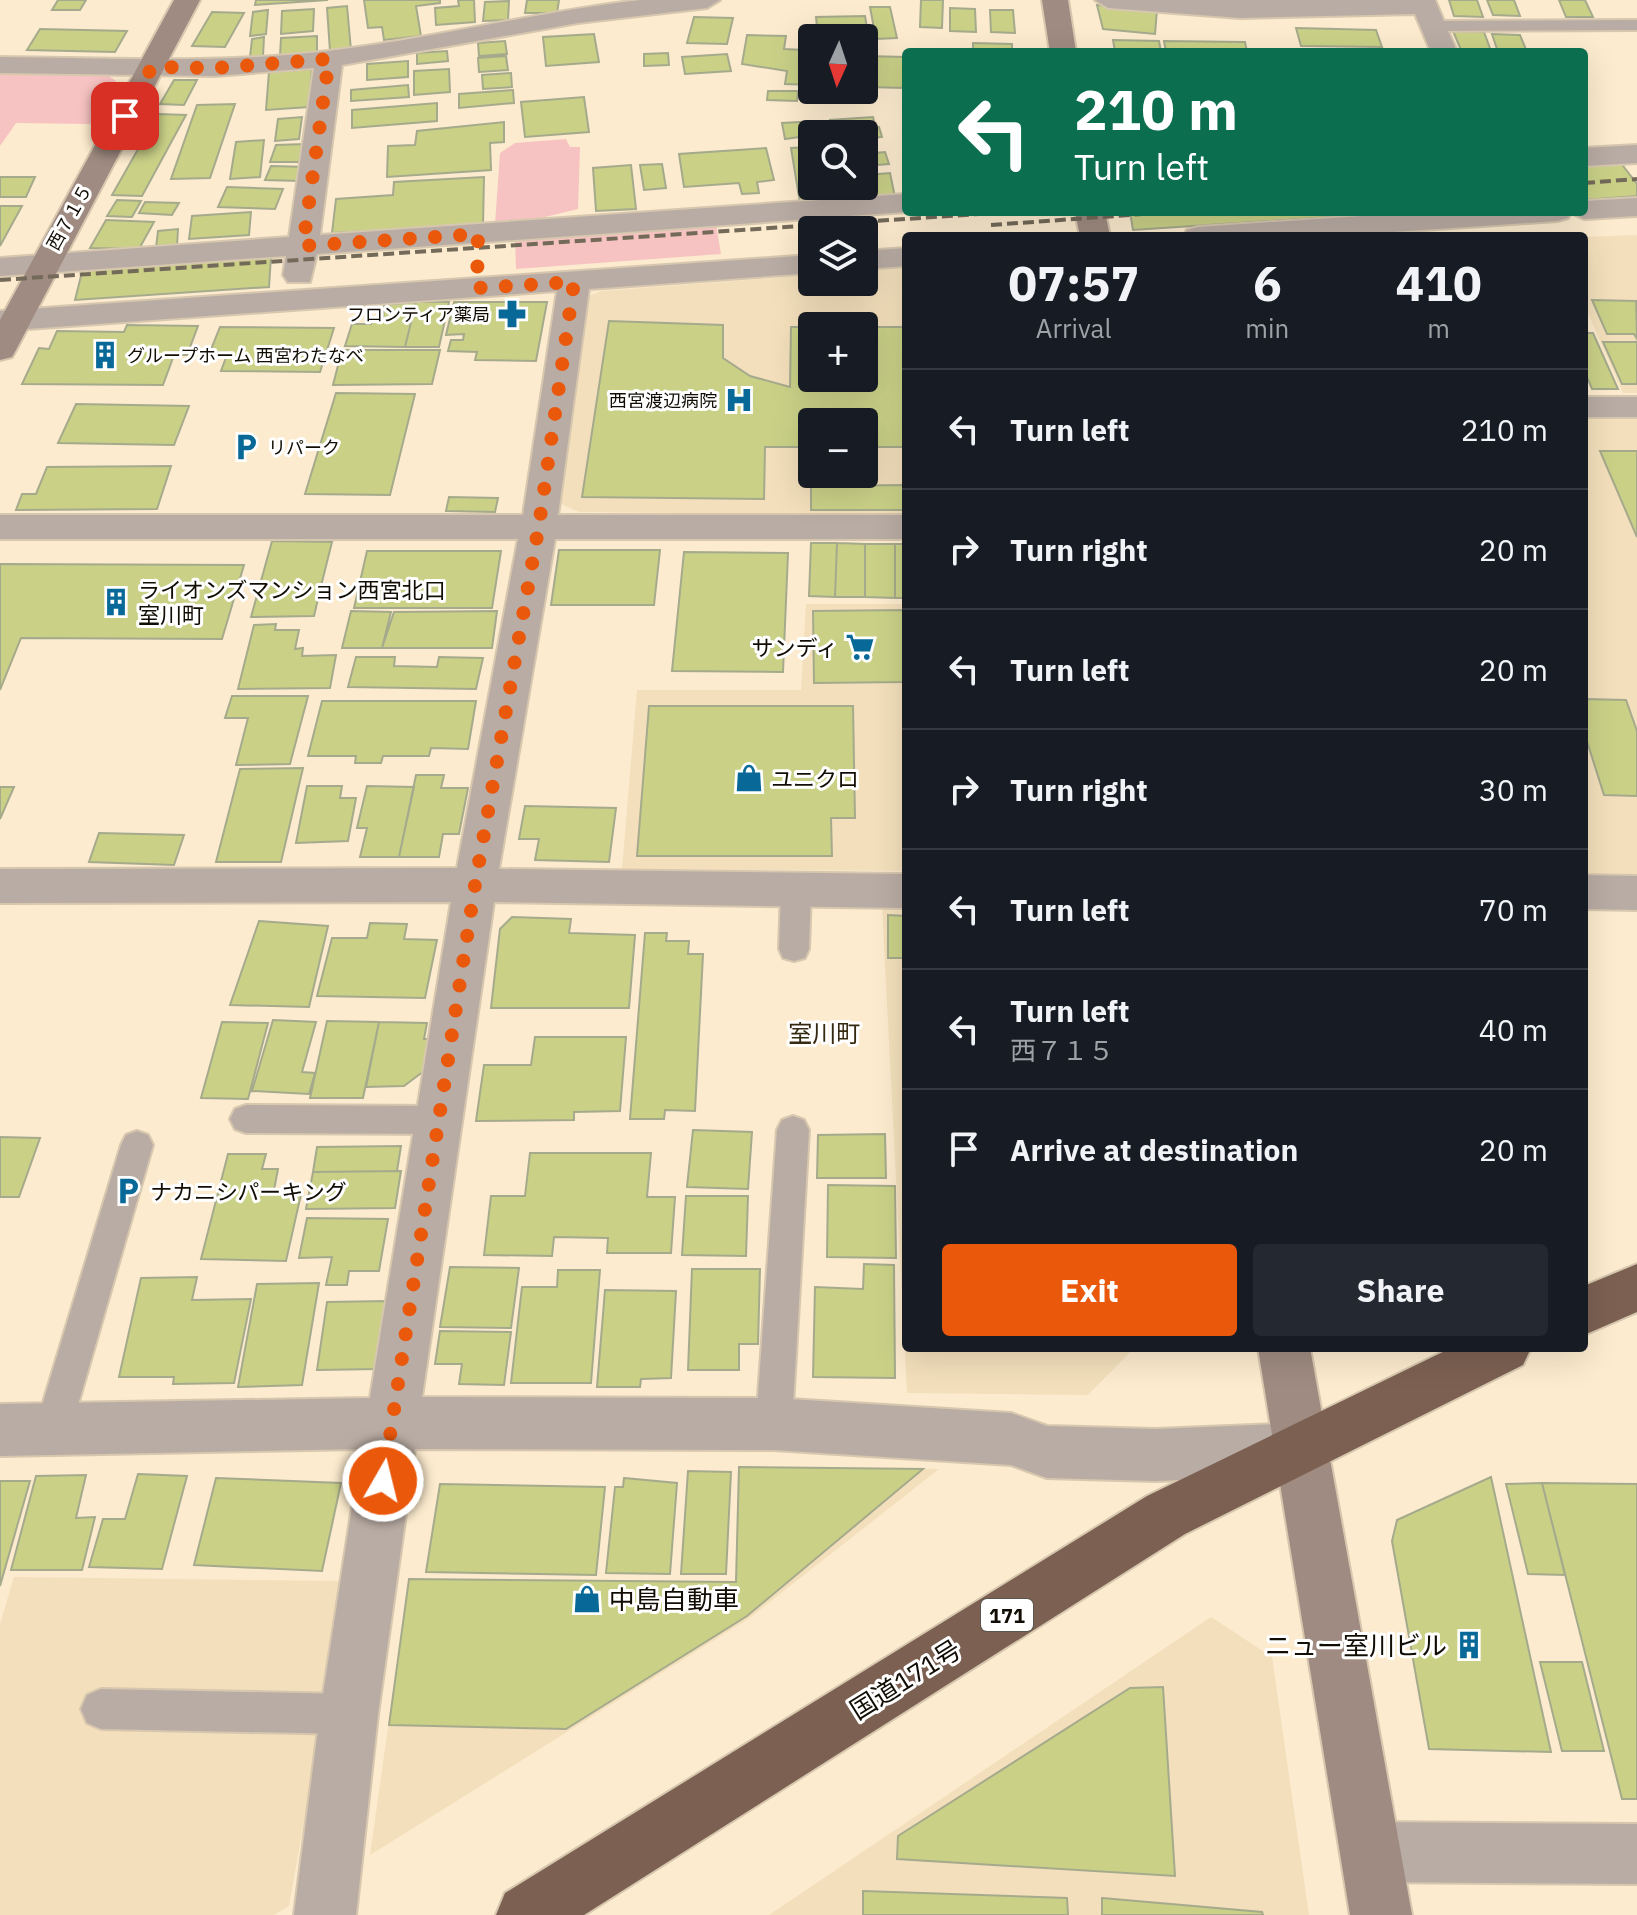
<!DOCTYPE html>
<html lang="en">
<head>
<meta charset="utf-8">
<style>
  :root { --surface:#171b24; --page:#242831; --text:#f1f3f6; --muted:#9ea1a6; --line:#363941; --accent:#ea580c }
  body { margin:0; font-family:"IBM Plex Sans","Noto Sans JP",sans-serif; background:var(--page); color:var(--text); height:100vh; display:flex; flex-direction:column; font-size:30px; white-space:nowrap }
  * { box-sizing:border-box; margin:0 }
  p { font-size:26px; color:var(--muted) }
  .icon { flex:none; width:44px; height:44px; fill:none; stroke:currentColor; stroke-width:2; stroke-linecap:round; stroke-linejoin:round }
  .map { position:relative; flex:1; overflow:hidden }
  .drawer { position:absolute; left:902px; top:232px; width:686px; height:1120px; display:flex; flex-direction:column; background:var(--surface); border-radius:8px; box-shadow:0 8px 32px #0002 }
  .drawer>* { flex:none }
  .banner { position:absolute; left:902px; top:48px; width:686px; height:168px; border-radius:8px; box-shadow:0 8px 32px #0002; background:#0b6e4f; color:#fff; overflow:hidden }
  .needle { width:52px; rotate:183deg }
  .tools { position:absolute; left:798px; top:24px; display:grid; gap:16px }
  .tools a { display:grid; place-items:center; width:80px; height:80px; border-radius:8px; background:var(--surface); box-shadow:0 8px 32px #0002; font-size:40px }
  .pin { position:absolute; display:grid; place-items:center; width:68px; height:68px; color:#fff; margin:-34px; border-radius:16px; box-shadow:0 4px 12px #0006 }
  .me { position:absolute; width:88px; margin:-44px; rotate:8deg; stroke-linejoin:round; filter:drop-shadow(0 0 6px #0008) }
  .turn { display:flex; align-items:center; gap:28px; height:168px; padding:0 40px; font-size:36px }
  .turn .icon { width:104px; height:104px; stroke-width:2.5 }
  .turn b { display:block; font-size:56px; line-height:68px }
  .eta { display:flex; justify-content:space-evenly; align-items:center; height:136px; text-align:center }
  .eta b { font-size:48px; font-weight:700; line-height:56px }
  .cta { display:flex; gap:16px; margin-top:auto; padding:16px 40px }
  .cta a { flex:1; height:92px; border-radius:8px; background:var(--accent); color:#fff; font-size:32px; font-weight:700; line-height:92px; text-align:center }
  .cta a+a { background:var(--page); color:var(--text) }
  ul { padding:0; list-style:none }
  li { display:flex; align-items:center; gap:24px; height:120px; padding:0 40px; border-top:2px solid var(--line) }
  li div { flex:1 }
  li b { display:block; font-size:30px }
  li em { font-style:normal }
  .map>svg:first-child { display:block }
  .built { fill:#f3dfbb; fill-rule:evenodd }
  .green { fill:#f7c3c2 }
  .building { fill:#cad187; stroke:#a6aa8c; stroke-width:2 }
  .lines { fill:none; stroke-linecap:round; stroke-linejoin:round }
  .lane-casing { stroke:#d7c7ae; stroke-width:4 }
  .street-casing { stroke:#d7c7ae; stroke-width:4 }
  .secondary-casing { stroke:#d7c7ae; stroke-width:4 }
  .highway-casing { stroke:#d7c7ae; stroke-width:4 }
  .lane { fill:#b9aca4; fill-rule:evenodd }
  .street { fill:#b9aca4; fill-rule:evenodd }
  .secondary { fill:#9f8b81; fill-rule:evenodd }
  .highway { fill:#7c6152; fill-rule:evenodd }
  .rail { stroke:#746a59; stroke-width:4; stroke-dasharray:11 5; stroke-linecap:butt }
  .route { stroke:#ea580c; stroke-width:14; stroke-dasharray:0 25.2 }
  .labels { text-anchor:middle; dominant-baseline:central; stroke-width:6; stroke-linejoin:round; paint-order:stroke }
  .far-street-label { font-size:18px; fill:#120d04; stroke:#fff }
  .far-poi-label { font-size:18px; fill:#120d04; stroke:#fff; text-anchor:end }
  .shield { fill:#fff; stroke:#59564f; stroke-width:2 }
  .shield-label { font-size:20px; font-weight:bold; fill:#120d04 }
  .poi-label { font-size:22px; fill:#120d04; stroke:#fff; text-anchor:start }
  .neighbourhood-label { font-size:24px; fill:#362911; stroke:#fff }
  .near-poi-label { font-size:26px; fill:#120d04; stroke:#fff; text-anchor:start }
  .near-street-label { font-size:26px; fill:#120d04; stroke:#fff }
</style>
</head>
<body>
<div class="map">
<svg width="1637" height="1915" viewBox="0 0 1637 1915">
  <rect width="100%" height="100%" fill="#fcebce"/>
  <path class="built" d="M1637 235V393H1623L1584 304V237Z
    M906 268V515L579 512 559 503 584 298 601 291 812 275V282H864V271ZM812 326H864V378H812ZM812 422H864V474H812Z
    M1584 417 1637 418V874L1584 873Z
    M806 604H906V871L622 869 637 690H801Z
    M882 905H906V1348H1134L1088 1395 907 1393Z
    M739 1467 939 1469 748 1619 370 1855 409 1579 735 1581Z
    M14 1577 347 1581 289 1906 274 1915H0V1624Z
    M1211 1617 1272 1657 1309 1915H769Z"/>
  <path class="green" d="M0 71 103 72 116 81 90 124 16 123 0 146Z
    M566 139 570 147H580L578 209 529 221 495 224 500 153 515 143Z
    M716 224 721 254 516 269 515 239Z"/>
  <path class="building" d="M58 0H86L80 10H52Z
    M256 0H328L255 5Z
    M364 0H440V3L416 6 421 36 384 40 382 27 368 28Z
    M458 0H474L475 22 436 25 435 8 459 6Z
    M527 0H559L557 13H525Z
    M921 0H943L942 28 920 27Z
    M1449 0H1477L1483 17 1454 16Z
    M1487 0H1514L1520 16 1493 15Z
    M1559 0H1585L1593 17H1566Z
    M509 1 508 20 483 21 485 2Z
    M1097 5 1157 10 1155 34 1103 29Z
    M347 6 351 50 330 51 327 8Z
    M870 7H890L897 38 876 39Z
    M950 8 975 9 976 32 950 31Z
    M314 9 313 31 281 34 282 11Z
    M268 10 266 34 250 36 253 12Z
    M990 10H1013L1015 33 991 32Z
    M212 12 244 13 225 47 192 46Z
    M865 16 870 46H864V38H818L816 17Z
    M694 17 733 18 727 44 687 43Z
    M1296 28 1376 30 1382 47 1301 46Z
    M40 29 127 31 115 52 27 50Z
    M1453 31 1484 32 1491 51 1461 50Z
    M594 34 599 62 546 66 543 37Z
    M1492 34 1520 35 1527 52H1498Z
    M747 35 786 36 784 49 804 50 803 54H812V85L785 84 787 71 742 64Z
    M317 36V54L280 56 281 38Z
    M264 37 263 56 250 57 252 39Z
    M1113 40 1159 41 1161 52H1115Z
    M505 41 507 54 479 56 478 43Z
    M1164 41 1245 42 1247 52H1166Z
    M973 43 1012 44V52H920L973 51Z
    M447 51 448 61 417 64V53Z
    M668 53 669 65 644 66V54Z
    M727 54 731 71 685 74 682 57Z
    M506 56 508 70 479 72 478 58Z
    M864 56 906 57V88L864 87Z
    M408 61V77L367 80V64Z
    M312 69 309 107 266 110 269 72Z
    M449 69 450 92 414 95V71Z
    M511 73 512 87 483 89 482 75Z
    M174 80H197L184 105 160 104Z
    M408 85 409 97 351 101V90Z
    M513 90 514 103 459 108V94Z
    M768 91H798L797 101 767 100Z
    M584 97 589 132 525 137 521 102Z
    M437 103V121L352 128V110Z
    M235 104 210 178 171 179 197 105Z
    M158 114 186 115 142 196 112 195Z
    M302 117 299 139 275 141 278 119Z
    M873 117 875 125 832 128 830 120Z
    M817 121 820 134 785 139 782 123Z
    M504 122V142L490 143 491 170 387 177 388 146 415 145 417 131Z
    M879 127 882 137 864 139V134H834L833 131Z
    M264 140 260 177 230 179 236 142Z
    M305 144 299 162H270L276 145Z
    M812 147V186H834L837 201 800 203 791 148Z
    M766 148 774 180 757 182 759 193 742 194 739 183 684 187 679 154Z
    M885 152 889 164 864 166V154Z
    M1620 162 1637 184V196L1584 200V165Z
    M662 164 666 188 644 190 640 165Z
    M631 165 636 209 596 211 593 168Z
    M271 166 306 167 301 181 265 180Z
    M890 173 895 197 871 198 867 175Z
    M0 177H35L26 197H0Z
    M484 177 483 225 332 233 336 199 393 195 394 182Z
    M864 178 868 198 845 199 842 186H864Z
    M227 187 283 189 275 209 218 207Z
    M117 200 141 201 132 217 107 216Z
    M145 202 179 203 172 215 139 213Z
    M0 206H22L0 246Z
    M251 212 249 235 189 239 192 216Z
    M1130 212H1405L1133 230Z
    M106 220 154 222 139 249 90 248Z
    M178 229 177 246 156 248 158 231Z
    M271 256 269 287 75 300 83 268Z
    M1592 300 1636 301 1637 339 1634 334H1607Z
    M416 302H449L439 347H405Z
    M416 302 405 347 345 346 352 324H371L372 319H383L384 305Z
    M454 302H547L536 361 475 360 477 352 448 351 451 340H463L464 334 446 335Z
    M609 321 723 325V358L750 376 790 387 791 327H812V378H864V327H906V455V447H864V422H812V447H765L764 499 582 497Z
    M127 325 198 326 187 355H174L163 385 22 384 39 348 49 349 57 331 124 332Z
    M220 327 334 328 320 372 221 371 228 352H210Z
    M1584 333H1593L1618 389H1592L1584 370Z
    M1603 342H1637V384H1622Z
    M342 350H440L432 384 333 385Z
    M336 393 415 394 390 495 305 494Z
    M76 404 189 406 174 445 58 443Z
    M1600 451H1637V537Z
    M171 466 157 509 16 510 22 494H36L47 467Z
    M905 485 906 510H811V486Z
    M449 497 498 498 495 512 446 511Z
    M272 541 332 542 321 586H330L327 599H318L314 616 251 617Z
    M811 543H837L835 597 809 596Z
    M837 543 865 544V597H835Z
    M865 544H895V598L865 597Z
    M895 544H906V598H895Z
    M559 550H660L654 605H551Z
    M367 551H501L492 608H354Z
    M684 552 788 553 783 672 672 671Z
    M0 564 244 565 222 639 21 638 0 690Z
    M906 610V682L814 683 813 611Z
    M351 611 391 612 382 648H342Z
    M497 611 492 648H382L394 612Z
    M276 624 275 630H299L295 649 303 648 302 656 336 655 330 688 238 689 254 625Z
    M356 657H395L394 666 437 667 439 657 483 658 476 689 348 687Z
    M232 696H308L290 764 236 765 248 718H225Z
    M1584 699 1626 700 1637 731V796L1604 795 1584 732Z
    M322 701H476L468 749 431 748 429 756H383L381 763H355L356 756H308Z
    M649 706H853L855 818H831L832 856H637Z
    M303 768 281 862H216L240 769Z
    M416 775H444L441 788H468L459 834H443L439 857H399Z
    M307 786H342L340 798H356L348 841 296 843Z
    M367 786 414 787 399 857H360L367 828H357Z
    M0 787H14L0 819Z
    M525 806 616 808 609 862 535 860 539 839H519Z
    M99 833 184 835 174 865 89 862Z
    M888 915 906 916V958H888Z
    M512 917 571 919 569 933 635 935 629 1008H491L500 929Z
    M259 921 328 926 309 1007 230 1005Z
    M370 923 407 924 404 939 437 940 425 998 317 996 332 938H367Z
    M645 933H667L666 941H689L688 954H703L695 1111 665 1110 664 1119H630Z
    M273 1020 316 1022 302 1072 315 1073 309 1094 252 1091Z
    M327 1021 379 1022 363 1098H310Z
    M222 1022 268 1023 248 1099 201 1098Z
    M379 1022 427 1023 424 1039H430L424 1071 404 1086 366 1087Z
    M535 1037H626L620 1111 574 1112V1120L476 1121 484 1065H531Z
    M693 1130 752 1132 748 1189 687 1187Z
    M885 1134 886 1178H817L818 1135Z
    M0 1137 40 1138 19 1197H0Z
    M401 1146 397 1171 313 1172 317 1147Z
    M530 1153H651L647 1197H675L671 1253H607L608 1238 554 1237 552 1256 484 1255 491 1196H525Z
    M228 1154H266L262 1169H278L274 1190H302L286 1261 201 1259Z
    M401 1171 395 1208 306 1209 313 1172Z
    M828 1185 895 1186 896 1258 827 1257Z
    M686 1196H748L746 1256 682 1255Z
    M307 1218 388 1219 379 1271H349L347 1285H326L332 1257 299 1258Z
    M864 1264 894 1265 895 1378 813 1377 815 1287 863 1289Z
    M450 1267 519 1268 511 1328 440 1327Z
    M692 1269H760L758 1344H739V1370H688Z
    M558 1270H600L591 1383H511L522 1287H557Z
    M197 1277 192 1300 251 1299 234 1383 173 1384 174 1377H119L141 1278Z
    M319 1283 302 1385 238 1387 257 1284Z
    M605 1290 676 1291 671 1378 641 1379 640 1387H597Z
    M387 1301 378 1369 317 1370 327 1302Z
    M440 1331 511 1332 504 1385 459 1384 462 1364H435Z
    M739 1467 923 1469 747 1616 566 1729 389 1725 409 1579 736 1582Z
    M688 1471 731 1472 726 1574H681Z
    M138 1474 187 1476 162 1569 89 1567 103 1519H125Z
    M86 1475 76 1518 95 1517 82 1570H11L36 1476Z
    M1491 1477 1551 1752 1429 1749 1392 1541 1397 1520Z
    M216 1478 341 1483 322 1571 194 1565Z
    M624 1478 677 1483 670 1574 606 1573 615 1487H623Z
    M0 1481H30L0 1586Z
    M1542 1483 1637 1484V1799H1622Z
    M1542 1483 1565 1575 1528 1574 1506 1484Z
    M440 1484 605 1487 596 1575 426 1572Z
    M1540 1662H1582L1604 1751H1562Z
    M1163 1687 1175 1876 897 1859 898 1836 1130 1688Z
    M863 1891 1067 1898 1068 1915H863Z
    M1102 1898 1262 1912 1263 1915H1102Z"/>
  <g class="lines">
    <defs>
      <path id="lane" d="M1637 20V30L1433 31 1424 26 1433 21Z
        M796 880 806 883 811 891 809 949 805 958 794 961 783 958 779 949 781 891 786 883Z
        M246 1105 440 1106 451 1110 456 1120 451 1130 440 1134 246 1133 235 1129 230 1119 235 1109Z
        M793 1116 804 1120 809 1130 792 1424 787 1436 774 1441 761 1436 756 1424 777 1130 782 1120Z
        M137 1131 148 1135 153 1145 71 1429 66 1441 53 1447 40 1441 35 1429 121 1145 126 1135Z
        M101 1689 349 1694 363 1700 369 1714 363 1728 349 1734 101 1729 87 1723 81 1709 87 1695Z"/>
      <path id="street" d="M640 0H720L707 8 578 23 342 65 320 235 906 194V212L317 254 310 282H288L283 275 286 256 0 276V258L289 237 314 68 215 76 0 73V57C109 58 219 64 328 51 432 39 535 12 640 0Z
        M1095 0H1435L1457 52H1431L1415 14 1240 18 1108 8Z
        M1637 145V163L1584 166V148Z
        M1637 198V216L1584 219 1571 213 1568 218 1557 221 1334 236H1183L1187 230 1198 227 1422 212H1584V201Z
        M906 248V266L864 269V251Z
        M812 255V273L589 289 558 515H906V539H555L499 869 906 874V908L494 902 422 1397 774 1398 1011 1413 1047 1426 1156 1429 1299 1423 1318 1431 1326 1449 1318 1467 1299 1475 1156 1481 1047 1478 1011 1465 774 1450 415 1449 378 1714 356 1915H294L320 1714 361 1449 0 1456V1404L370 1398 451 902 0 903V869L457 868 518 539H0V515H523L557 291 0 331V311Z
        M1584 397H1637V417H1584Z
        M1584 875 1637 876V910L1584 909Z
        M1370 1822 1637 1824V1884L1370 1882 1348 1874 1340 1852 1348 1830Z"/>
      <path id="secondary" d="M174 0H200L16 350 12 357 0 360V320Z
        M1042 0H1068L1076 52H1050Z
        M1075 212H1105L1110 236H1080Z
        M1258 1348H1310L1412 1915H1350Z"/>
      <path id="highway" d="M1637 1264V1312L1584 1335V1286Z
        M1451 1348H1531L1523 1365 1185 1534 584 1915H496L505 1893 1147 1496Z"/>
    </defs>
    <use href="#lane" class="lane-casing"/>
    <use href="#street" class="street-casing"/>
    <use href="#secondary" class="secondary-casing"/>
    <use href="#highway" class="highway-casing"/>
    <use href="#lane" class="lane"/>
    <use href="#street" class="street"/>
    <use href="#secondary" class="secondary"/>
    <use href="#highway" class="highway"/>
    <path class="rail" d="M1584 183 1637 179
      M991 225 1171 212
      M0 280 1009 212"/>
  </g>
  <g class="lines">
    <path class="route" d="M125 116 152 67 215 68 329 59 303 246 478 234 477 288 574 282 539 525 475 885 383 1481"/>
  </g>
  <defs>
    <symbol id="pharmacy-bare" viewBox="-9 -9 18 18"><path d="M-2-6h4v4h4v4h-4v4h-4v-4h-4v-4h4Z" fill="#086998" stroke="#fff" stroke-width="2.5" paint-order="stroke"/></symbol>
    <symbol id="building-bare" viewBox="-9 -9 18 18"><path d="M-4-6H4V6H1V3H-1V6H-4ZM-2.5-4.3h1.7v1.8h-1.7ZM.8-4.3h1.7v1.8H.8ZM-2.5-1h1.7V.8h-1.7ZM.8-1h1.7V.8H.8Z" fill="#086998" stroke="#fff" stroke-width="2.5" paint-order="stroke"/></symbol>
    <symbol id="hospital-bare" viewBox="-9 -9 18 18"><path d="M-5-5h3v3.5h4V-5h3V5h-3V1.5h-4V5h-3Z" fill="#086998" stroke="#fff" stroke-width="2.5" paint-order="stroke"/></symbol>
    <symbol id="parking-bare" viewBox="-9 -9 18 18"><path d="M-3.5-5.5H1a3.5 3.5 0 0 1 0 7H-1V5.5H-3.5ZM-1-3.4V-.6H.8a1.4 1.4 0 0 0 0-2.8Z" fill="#086998" stroke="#fff" stroke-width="2.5" paint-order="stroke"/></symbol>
    <symbol id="supermarket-bare" viewBox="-9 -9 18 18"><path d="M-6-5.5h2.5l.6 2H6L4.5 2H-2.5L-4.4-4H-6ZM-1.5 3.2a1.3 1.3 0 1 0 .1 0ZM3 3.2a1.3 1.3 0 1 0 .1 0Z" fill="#086998" stroke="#fff" stroke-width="2.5" paint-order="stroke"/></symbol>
    <symbol id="shop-bare" viewBox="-9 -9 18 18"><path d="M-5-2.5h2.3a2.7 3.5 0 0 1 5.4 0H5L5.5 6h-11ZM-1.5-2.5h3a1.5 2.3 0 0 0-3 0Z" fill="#086998" stroke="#fff" stroke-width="2.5" paint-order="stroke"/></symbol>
  </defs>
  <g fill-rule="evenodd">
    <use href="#pharmacy-bare" x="492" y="294" width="40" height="40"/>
    <use href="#building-bare" x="85" y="335" width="40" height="40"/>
    <use href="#hospital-bare" x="719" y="380" width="40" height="40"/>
    <use href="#parking-bare" x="226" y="427" width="40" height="40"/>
    <use href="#building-bare" x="96" y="582" width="40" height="40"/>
    <use href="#supermarket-bare" x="840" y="627" width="40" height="40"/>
    <use href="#shop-bare" x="729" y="758" width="40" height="40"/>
    <use href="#parking-bare" x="108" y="1171" width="40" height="40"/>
    <use href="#shop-bare" x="567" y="1579" width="40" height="40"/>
    <use href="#building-bare" x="1449" y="1625" width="40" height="40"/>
  </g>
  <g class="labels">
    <g class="far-street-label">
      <text transform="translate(69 217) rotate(-61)">西７１５</text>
    </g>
    <g class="far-poi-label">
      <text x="490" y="314">フロンティア薬局</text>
      <text x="127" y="355" text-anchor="start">グループホーム 西宮わたなべ</text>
      <text x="717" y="400">西宮渡辺病院</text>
      <text x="268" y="447" text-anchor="start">リパーク</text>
    </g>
    <rect class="shield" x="981" y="1599" width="52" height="32" rx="6"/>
    <g class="shield-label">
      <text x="1007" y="1615">171</text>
    </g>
    <g class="poi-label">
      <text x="138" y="589">ライオンズマンション西宮北口<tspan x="138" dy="25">室川町</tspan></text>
      <text x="838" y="647" text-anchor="end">サンディ</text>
      <text x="771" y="778">ユニクロ</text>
      <text x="150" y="1191">ナカニシパーキング</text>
    </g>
    <g class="neighbourhood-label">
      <text x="824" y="1033">室川町</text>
    </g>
    <g class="near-poi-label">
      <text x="609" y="1599">中島自動車</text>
      <text x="1447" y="1645" text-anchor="end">ニュー室川ビル</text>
    </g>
    <g class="near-street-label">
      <text transform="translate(905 1679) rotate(-32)">国道171号</text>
    </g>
  </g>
</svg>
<div class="tools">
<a><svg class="needle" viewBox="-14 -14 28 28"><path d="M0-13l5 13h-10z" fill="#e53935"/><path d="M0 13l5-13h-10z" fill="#9ea1a6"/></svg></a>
<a><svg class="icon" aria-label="search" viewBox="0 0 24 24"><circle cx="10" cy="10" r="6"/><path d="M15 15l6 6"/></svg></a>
<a><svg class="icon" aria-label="layers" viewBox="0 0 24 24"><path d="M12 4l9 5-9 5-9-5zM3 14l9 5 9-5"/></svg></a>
<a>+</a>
<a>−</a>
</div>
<div class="pin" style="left:125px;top:116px;background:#d93025"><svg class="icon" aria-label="arrive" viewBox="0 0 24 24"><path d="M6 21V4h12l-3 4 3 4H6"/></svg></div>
<svg class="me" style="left:383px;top:1481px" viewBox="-20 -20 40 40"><circle r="17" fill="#ea580c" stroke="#fff" stroke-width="3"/><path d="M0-11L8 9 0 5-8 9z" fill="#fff"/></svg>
<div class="banner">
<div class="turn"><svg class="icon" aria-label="left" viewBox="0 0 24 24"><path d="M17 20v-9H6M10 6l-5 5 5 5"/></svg><div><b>210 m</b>Turn left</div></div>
</div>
<section class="drawer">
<div class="eta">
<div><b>07:57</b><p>Arrival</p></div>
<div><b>6</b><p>min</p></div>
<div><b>410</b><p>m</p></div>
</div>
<ul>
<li><svg class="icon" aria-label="left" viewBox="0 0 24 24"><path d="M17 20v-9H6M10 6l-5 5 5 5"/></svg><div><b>Turn left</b></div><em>210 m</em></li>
<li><svg class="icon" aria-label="right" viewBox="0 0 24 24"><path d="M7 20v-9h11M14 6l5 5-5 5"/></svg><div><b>Turn right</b></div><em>20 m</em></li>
<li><svg class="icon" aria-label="left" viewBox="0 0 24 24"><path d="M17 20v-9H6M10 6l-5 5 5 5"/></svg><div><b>Turn left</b></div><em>20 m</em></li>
<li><svg class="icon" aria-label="right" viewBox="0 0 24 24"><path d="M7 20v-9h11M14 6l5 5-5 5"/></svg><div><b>Turn right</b></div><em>30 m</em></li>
<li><svg class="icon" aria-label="left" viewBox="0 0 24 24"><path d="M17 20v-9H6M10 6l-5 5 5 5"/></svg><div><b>Turn left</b></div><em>70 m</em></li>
<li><svg class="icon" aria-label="left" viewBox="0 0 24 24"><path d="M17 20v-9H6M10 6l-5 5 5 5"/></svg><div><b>Turn left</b><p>西７１５</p></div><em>40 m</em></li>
<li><svg class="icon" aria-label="arrive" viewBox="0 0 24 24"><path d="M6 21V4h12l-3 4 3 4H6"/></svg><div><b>Arrive at destination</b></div><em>20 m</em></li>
</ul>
<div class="cta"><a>Exit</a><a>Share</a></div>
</section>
</div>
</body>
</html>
